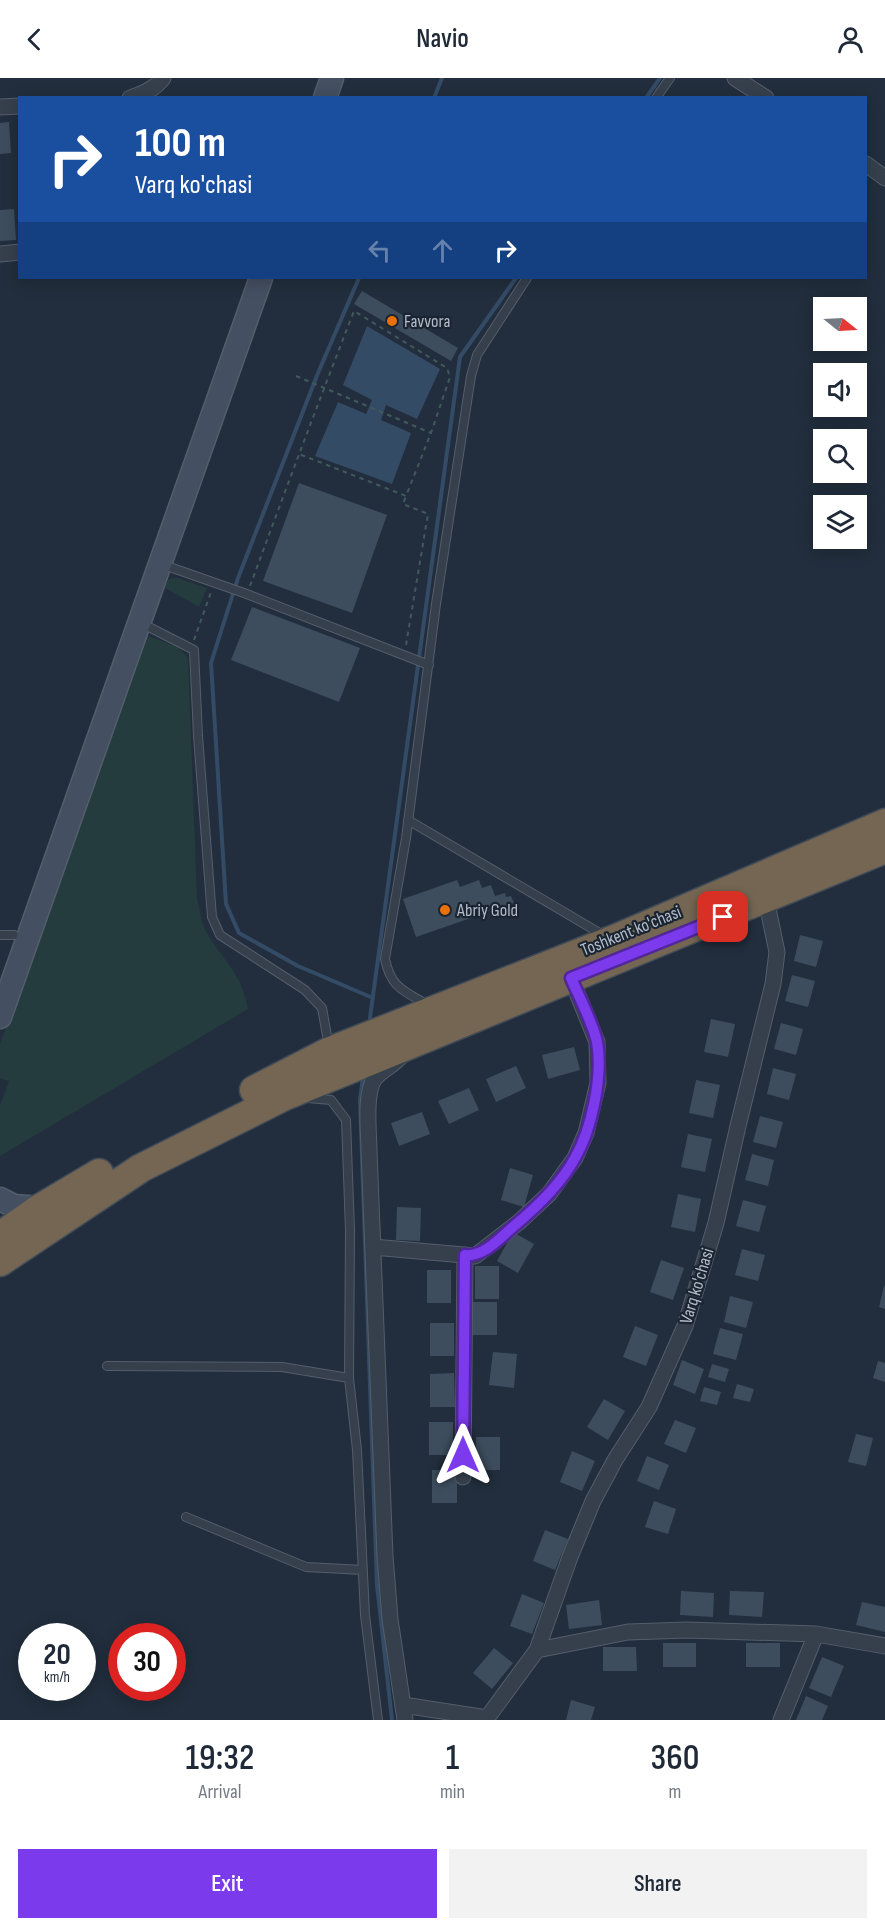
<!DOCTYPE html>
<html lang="en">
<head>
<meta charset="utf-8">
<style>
  :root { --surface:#fff; --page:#f2f2f3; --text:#1f2937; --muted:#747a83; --accent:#7c3aed }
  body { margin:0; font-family:"Sofia Sans Condensed",sans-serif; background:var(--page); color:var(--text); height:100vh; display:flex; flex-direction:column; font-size:22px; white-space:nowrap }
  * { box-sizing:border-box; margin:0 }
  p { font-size:20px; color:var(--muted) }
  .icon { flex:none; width:33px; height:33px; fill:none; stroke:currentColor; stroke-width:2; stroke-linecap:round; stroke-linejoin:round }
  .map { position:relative; height:1642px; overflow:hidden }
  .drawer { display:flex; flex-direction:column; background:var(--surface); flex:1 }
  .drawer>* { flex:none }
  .guide { position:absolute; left:18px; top:18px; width:849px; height:183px; border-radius:0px; box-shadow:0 3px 15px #0003; background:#1a4fa0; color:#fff; overflow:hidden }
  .needle { width:39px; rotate:108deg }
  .fabs { position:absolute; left:813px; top:219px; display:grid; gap:12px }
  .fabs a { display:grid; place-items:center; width:54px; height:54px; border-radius:0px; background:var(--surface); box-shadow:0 3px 15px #0003; font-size:30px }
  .speed { position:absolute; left:18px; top:1545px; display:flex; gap:12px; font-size:30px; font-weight:700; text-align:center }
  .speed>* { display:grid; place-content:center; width:78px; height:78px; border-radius:50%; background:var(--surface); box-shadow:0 3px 15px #0003; line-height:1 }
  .speed small { font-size:15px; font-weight:400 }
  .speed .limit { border:9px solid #d22; background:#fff; color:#111 }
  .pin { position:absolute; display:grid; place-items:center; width:51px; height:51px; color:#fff; margin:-26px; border-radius:12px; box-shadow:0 3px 9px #0006 }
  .me { position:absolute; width:66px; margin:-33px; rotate:0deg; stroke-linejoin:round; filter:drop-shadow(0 0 4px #0008) }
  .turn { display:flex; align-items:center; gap:21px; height:126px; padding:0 18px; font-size:27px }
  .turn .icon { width:78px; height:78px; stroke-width:2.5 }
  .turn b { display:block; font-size:42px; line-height:51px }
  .lanes { display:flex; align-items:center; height:57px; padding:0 18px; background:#0003; justify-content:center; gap:30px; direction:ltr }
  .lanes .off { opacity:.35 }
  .eta { display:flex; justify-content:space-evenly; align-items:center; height:102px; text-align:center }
  .eta b { font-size:36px; font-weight:600; line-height:42px }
  .primary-button { display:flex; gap:12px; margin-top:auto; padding:12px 18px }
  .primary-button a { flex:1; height:69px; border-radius:0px; background:var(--accent); color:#fff; font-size:24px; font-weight:600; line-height:69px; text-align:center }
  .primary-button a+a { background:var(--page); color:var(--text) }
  header { display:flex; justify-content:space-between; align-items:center; height:78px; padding:0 18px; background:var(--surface); font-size:27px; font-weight:600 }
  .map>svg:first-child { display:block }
  .green { fill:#243c3e }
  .water { fill:#344b66 }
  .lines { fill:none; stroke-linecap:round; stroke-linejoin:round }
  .stream { stroke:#344b66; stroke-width:4 }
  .building { fill:#3d4d5d }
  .lane-casing { stroke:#545e6b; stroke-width:10 }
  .street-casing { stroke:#545e6b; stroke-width:17 }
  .secondary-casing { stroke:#545e6b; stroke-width:25 }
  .highway-casing { stroke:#414b58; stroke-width:31 }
  .path { stroke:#42595c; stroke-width:2; stroke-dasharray:4.5 4.5; stroke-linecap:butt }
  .lane { stroke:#36404d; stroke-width:8 }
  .street { stroke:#36404d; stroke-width:15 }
  .secondary { stroke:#444f61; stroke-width:22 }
  .highway { stroke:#746652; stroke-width:28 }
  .route-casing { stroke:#51269a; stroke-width:15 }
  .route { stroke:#7c3aed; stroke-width:10 }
  .food-dot { fill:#e8710a; stroke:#1b2532; stroke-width:2 }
  .labels { text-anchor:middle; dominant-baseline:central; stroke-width:4.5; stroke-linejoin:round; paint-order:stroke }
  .poi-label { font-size:18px; fill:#b1bbc9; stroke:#1b2532; text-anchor:start }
  .street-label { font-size:18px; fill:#b1bbc9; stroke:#1b2532 }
</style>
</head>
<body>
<header><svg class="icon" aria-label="back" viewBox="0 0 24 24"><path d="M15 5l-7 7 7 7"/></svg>Navio<svg class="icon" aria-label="person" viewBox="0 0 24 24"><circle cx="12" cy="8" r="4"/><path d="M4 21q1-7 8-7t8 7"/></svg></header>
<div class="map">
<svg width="885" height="1642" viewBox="0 0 885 1642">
  <rect width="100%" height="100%" fill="#222e3d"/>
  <path class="green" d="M172 500H178L207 510 199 529 165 510 168 502Z
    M145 557 178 569 188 580 197 820C200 831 201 847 208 857 225 884 242 897 248 931L0 1078V1028L9 1003 0 1000V966Z"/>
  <path class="water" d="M367 248 440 291 417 341 386 327 381 342 411 355 392 406 315 378 338 324 366 336 372 322 343 307Z"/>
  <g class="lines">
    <path class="stream" d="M434 20 442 0
      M646 20 660 0
      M359 200 318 295 238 500 211 585 226 826 239 855 298 888 373 920
      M369 947 460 279 516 200
      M363 999 360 1022 377 1507 392 1642"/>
  </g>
  <path class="building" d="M9 44 11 75 0 76V45Z
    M14 131 16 162 0 163V132Z
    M362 213 458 270 451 283 354 226Z
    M299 405 387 437 352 535 263 503Z
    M252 529 360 570 339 624 231 582Z
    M457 802 460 809 479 802 482 810 491 807 495 818 505 815 506 819 511 818 514 825 416 859 403 821Z
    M800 857 823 863 816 889 794 883Z
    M792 897 815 903 808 929 785 923Z
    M711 941 735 946 728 979 704 974Z
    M781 945 803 951 796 977 774 971Z
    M574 969 580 992 548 1001 542 977Z
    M516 988 526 1010 496 1024 486 1001Z
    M773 990 796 996 789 1022 767 1016Z
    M696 1002 720 1007 713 1040 689 1035Z
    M469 1010 479 1032 449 1046 438 1023Z
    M422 1034 430 1056 399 1068 391 1045Z
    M760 1038 783 1044 776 1070 753 1064Z
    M688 1056 712 1061 705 1094 681 1089Z
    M752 1076 774 1082 768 1108 745 1102Z
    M510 1090 533 1097 524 1129 501 1122Z
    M678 1116 701 1121 695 1154 671 1149Z
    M743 1122 766 1128 759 1154 736 1148Z
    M397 1129 421 1130 420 1163 396 1162Z
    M513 1154 534 1166 518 1195 497 1183Z
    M742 1171 765 1177 758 1203 735 1197Z
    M661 1182 684 1190 673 1222 650 1214Z
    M475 1188H499V1221H475Z
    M427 1192H451V1225H427Z
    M884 1208H885V1231L879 1229Z
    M730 1218 753 1224 746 1250 724 1244Z
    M473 1224H497V1257H472Z
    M430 1245H454V1278H430Z
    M635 1248 658 1257 646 1288 623 1279Z
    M720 1250 743 1256 736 1282 713 1276Z
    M493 1274 517 1276 514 1310 489 1307Z
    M682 1282 704 1291 695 1316 673 1307Z
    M878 1283 885 1285V1304L873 1300Z
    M712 1286 729 1291 725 1304 708 1299Z
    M454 1295 455 1329H430V1296Z
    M737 1306 754 1311 750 1324 733 1320Z
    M704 1309 721 1314 717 1327 700 1323Z
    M604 1321 625 1333 608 1362 587 1349Z
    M675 1342 696 1350 686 1375 664 1366Z
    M429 1344H453V1377H429Z
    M856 1356 873 1360 866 1388 848 1384Z
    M476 1359H500V1392H476Z
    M572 1373 595 1383 582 1413 560 1404Z
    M647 1378 669 1387 659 1412 637 1403Z
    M432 1392H457V1425H432Z
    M654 1423 676 1431 668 1456 645 1449Z
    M545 1452 568 1461 555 1492 533 1483Z
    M681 1513 714 1515 713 1539 680 1537Z
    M730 1513 764 1514 762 1539 729 1537Z
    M522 1516 544 1525 532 1556 510 1548Z
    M599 1522 602 1547 569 1551 566 1527Z
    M862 1524 885 1529V1554L856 1547Z
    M663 1565H696V1589H663Z
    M746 1565H780V1589H746Z
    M603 1569H636L637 1593H603Z
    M494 1570 513 1585 492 1611 473 1595Z
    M822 1579 844 1588 831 1619 809 1610Z
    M806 1618 828 1628 822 1642H796Z
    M571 1622 595 1629 591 1642H566Z"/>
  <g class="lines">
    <defs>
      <path id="lane" d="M656 20 670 0
        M161 486 244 515 429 587
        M143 546 194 572 198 658 212 839 220 857 305 912 322 930 329 969
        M408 742 603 857
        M0 857H14
        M428 927C404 913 391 910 385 881L406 760 436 526 471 298 477 277 527 200
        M308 1020 331 1022 346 1042 350 1153 349 1300 357 1372 365 1537 378 1642
        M107 1288 282 1289 349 1300
        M186 1439 306 1489 363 1492"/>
      <path id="street" d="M735 0 766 20
        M130 20C143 16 155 11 163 0
        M0 29 20 28
        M866 86 885 100
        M0 176 20 174
        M401 978C394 987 382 992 375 1000 364 1015 369 1055 369 1073L385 1478 390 1541 405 1642
        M373 1169 475 1178 519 1144 549 1116 575 1080 586 1055 598 1005 597 964 571 900
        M463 1399 465 1177
        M537 1572 570 1479 593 1423 615 1382 649 1329 685 1248 716 1145 738 1048 773 906 777 874 766 821
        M403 1627 487 1640 537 1572 628 1554 687 1552 816 1556
        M781 1642 816 1556 885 1568"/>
      <path id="secondary" d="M325 20 332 0
        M0 939 261 200
        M0 1121 14 1128 40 1130"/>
      <path id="highway" d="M254 1012 330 973 612 862 885 745
        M0 1158 40 1130 99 1095
        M0 1184 141 1090 285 1018 885 771"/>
    </defs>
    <use href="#lane" class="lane-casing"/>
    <use href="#street" class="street-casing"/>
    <use href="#secondary" class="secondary-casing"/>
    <use href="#highway" class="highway-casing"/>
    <path class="path" d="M296 298 431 355
      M250 508C284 416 318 325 354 233L447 290 450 299 431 355 406 418 299 376
      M194 562 211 514
      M406 567 428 436 403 426 406 418"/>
    <use href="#lane" class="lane"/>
    <use href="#street" class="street"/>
    <use href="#secondary" class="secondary"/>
    <use href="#highway" class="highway"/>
  </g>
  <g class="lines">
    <defs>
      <path id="route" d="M463 1377 465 1177C484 1179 500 1160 514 1148 537 1129 561 1106 575 1080 592 1051 603 997 597 964 593 945 579 919 571 900L723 839"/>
    </defs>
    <use href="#route" class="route-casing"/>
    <use href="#route" class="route"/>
  </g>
  <g class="food-dot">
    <circle cx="392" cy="243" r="6"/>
    <circle cx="445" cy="832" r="6"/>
  </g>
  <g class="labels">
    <g class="poi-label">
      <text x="404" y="243">Favvora</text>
      <text x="457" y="832">Abriy Gold</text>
    </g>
    <g class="street-label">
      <text transform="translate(631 853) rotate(-22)">Toshkent ko'chasi</text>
      <text transform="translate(697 1208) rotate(-73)">Varq ko'chasi</text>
    </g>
  </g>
</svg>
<div class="fabs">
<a><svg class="needle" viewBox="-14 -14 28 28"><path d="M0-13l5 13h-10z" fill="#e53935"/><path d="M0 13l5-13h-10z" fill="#747a83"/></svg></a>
<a><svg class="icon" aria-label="sound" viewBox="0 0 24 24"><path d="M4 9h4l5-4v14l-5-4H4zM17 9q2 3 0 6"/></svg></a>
<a><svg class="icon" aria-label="search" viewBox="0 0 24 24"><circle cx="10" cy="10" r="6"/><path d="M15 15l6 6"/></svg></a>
<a><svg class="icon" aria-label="layers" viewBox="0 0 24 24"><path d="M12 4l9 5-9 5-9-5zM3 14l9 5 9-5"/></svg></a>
</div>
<div class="speed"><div>20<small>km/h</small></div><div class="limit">30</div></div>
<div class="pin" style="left:723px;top:839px;background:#d93025"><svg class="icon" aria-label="arrive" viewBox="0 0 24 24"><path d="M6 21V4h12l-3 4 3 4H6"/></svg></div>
<svg class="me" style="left:463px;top:1377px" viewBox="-20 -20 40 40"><path d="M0-17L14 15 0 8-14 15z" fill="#7c3aed" stroke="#fff" stroke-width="4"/></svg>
<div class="guide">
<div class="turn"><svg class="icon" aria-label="right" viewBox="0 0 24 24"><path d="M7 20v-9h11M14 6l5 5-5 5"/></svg><div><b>100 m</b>Varq ko'chasi</div></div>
<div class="lanes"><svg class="icon off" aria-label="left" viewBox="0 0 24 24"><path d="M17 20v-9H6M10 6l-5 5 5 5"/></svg><svg class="icon off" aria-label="ahead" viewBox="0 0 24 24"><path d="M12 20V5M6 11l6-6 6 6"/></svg><svg class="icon" aria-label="right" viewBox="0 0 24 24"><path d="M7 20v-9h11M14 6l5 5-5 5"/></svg></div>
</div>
</div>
<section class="drawer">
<div class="eta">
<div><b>19:32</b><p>Arrival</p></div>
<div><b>1</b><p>min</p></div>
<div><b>360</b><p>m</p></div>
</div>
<div class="primary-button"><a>Exit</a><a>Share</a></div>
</section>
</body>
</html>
